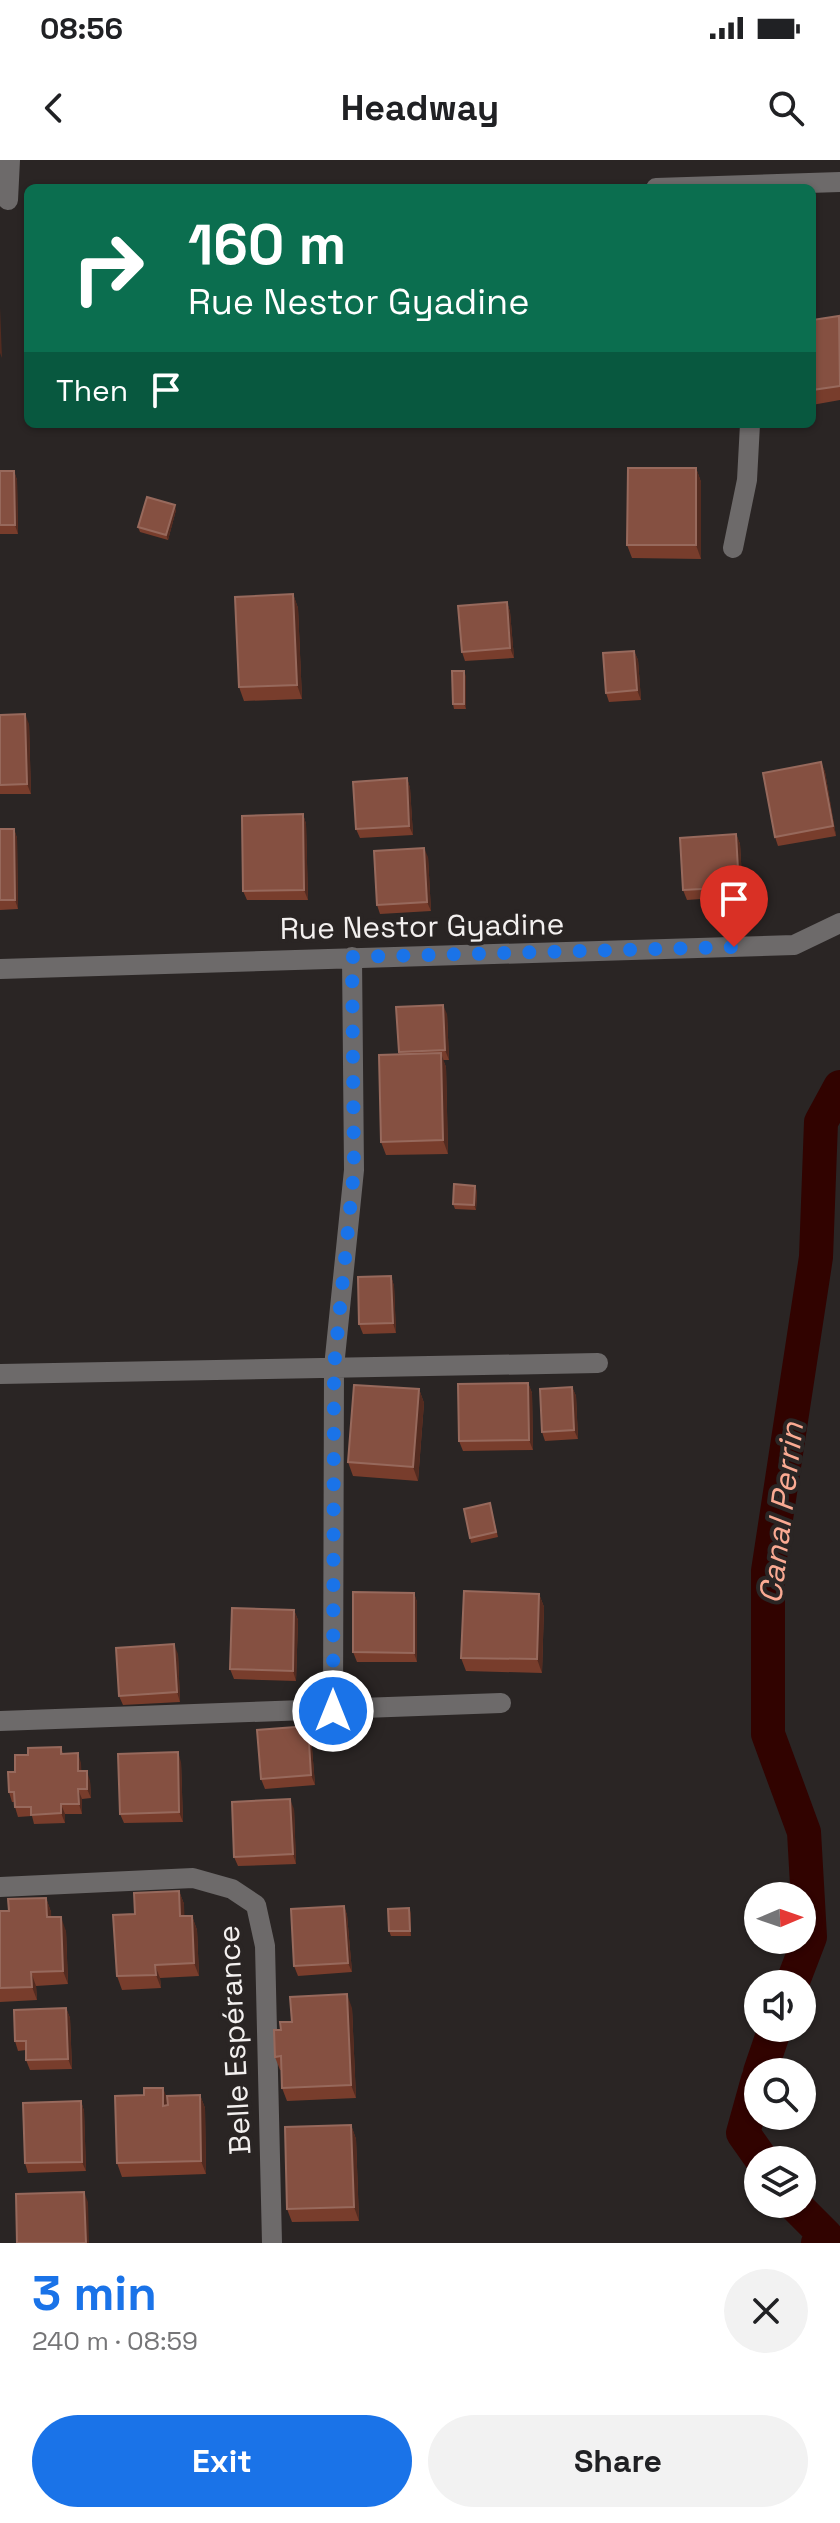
<!DOCTYPE html>
<html lang="en">
<head>
<meta charset="utf-8">
<style>
  :root { --surface:#fff; --page:#f2f2f2; --text:#202124; --muted:#757577; --accent:#1a73e8 }
  body { margin:0; font-family:"Space Grotesk",sans-serif; background:var(--page); color:var(--text); height:100vh; display:flex; flex-direction:column; font-size:30px; white-space:nowrap }
  * { box-sizing:border-box; margin:0 }
  p { font-size:26px; color:var(--muted) }
  .icon { flex:none; width:44px; height:44px; fill:none; stroke:currentColor; stroke-width:2; stroke-linecap:round; stroke-linejoin:round }
  .map { position:relative; height:2083px; overflow:hidden }
  .sheet { display:flex; flex-direction:column; background:var(--surface); flex:1 }
  .sheet>* { flex:none }
  .top-card { position:absolute; left:24px; top:24px; width:792px; height:244px; border-radius:12px; box-shadow:0 2px 6px #0004; background:#0b6e4f; color:#fff; overflow:hidden }
  .needle { width:52px; rotate:88deg }
  .controls { position:absolute; left:744px; top:1722px; display:grid; gap:16px }
  .controls a { display:grid; place-items:center; width:72px; height:72px; border-radius:50%; background:var(--surface); box-shadow:0 2px 6px #0004; font-size:40px }
  .pin { position:absolute; display:grid; place-items:center; width:68px; height:68px; color:#fff; margin:-82px -34px; border-radius:50% 50% 50% 0; rotate:-45deg; box-shadow:0 0 8px #0007 }
  .pin .icon { rotate:45deg }
  .me { position:absolute; width:88px; margin:-44px; rotate:0deg; stroke-linejoin:round; filter:drop-shadow(0 0 6px #0008) }
  .turn { display:flex; align-items:center; gap:28px; height:168px; padding:0 32px; font-size:36px }
  .turn .icon { width:104px; height:104px; stroke-width:2.5 }
  .turn b { display:block; font-size:56px; line-height:68px }
  .then { display:flex; align-items:center; height:76px; padding:0 32px; background:#0003; gap:16px; font-size:30px }
  .round { display:grid; place-items:center; flex:none; width:84px; height:84px; border-radius:42px; background:var(--page) }
  .summary { display:flex; align-items:center; justify-content:space-between; height:136px; padding:0 32px }
  h1 { font-size:48px; font-weight:700; line-height:60px; color:var(--accent) }
  .cta { display:flex; gap:16px; margin-top:auto; padding:16px 32px }
  .cta a { flex:1; height:92px; border-radius:48px; background:var(--accent); color:#fff; font-size:32px; font-weight:700; line-height:92px; text-align:center }
  .cta a+a { background:var(--page); color:var(--text) }
  .status { display:flex; justify-content:space-between; align-items:center; height:56px; padding:0 40px; background:var(--surface); direction:ltr }
  .status svg { height:22px; fill:currentColor }
  header { display:flex; justify-content:space-between; align-items:center; height:104px; padding:0 32px; background:var(--surface); font-size:36px; font-weight:700 }
  .map>svg:first-child { display:block }
  .lines { fill:none; stroke-linecap:round; stroke-linejoin:round }
  .canal { stroke:#310300; stroke-width:34 }
  .minor { stroke:#6d6a6a; stroke-width:20 }
  .wall { fill:#783d2c }
  .shaded-wall { fill:#532b20 }
  .building { fill:#855041; stroke:#97695c; stroke-width:2 }
  .route { stroke:#1a73e8; stroke-width:14; stroke-dasharray:0 25.2 }
  .labels { text-anchor:middle; dominant-baseline:central; stroke-width:8; stroke-linejoin:round; paint-order:stroke }
  .street-label { font-size:30px; fill:#f3f0ef; stroke:#2a2524 }
  .water-label { font-size:32px; font-style:italic; fill:#faaa93; stroke:#2a2524 }
</style>
</head>
<body>
<div class="status"><b>08:56</b><svg viewBox="0 0 49 12"><path d="M0 12V9h3v3zM5 12V6h3v6zM10 12V3h3v9zM15 12V0h3v12zM26 1h20v11H26zM47 4h2v5h-2z"/></svg></div>
<header><svg class="icon" aria-label="back" viewBox="0 0 24 24"><path d="M15 5l-7 7 7 7"/></svg>Headway<svg class="icon" aria-label="search" viewBox="0 0 24 24"><circle cx="10" cy="10" r="6"/><path d="M15 15l6 6"/></svg></header>
<div class="map">
<svg width="840" height="2083" viewBox="0 0 840 2083">
  <rect width="100%" height="100%" fill="#2a2524"/>
  <g class="lines">
    <path class="canal" d="M792 1824 810 1777 804 1672 768 1574V1411L816 1097 821 962 840 927
      M760 1912 775 1868
      M758 1919 743 1973 762 2000
      M794 2044 826 2076 818 2083"/>
    <path class="minor" d="M656 28 840 22
      M8 40 10 0
      M733 388 747 320 750 264
      M0 809 794 785 840 763
      M0 1214 598 1203
      M333 1551 334 1207 354 1010 352 797
      M0 1561 501 1543
      M0 1727 193 1718 232 1729 256 1745 265 1786 272 2083"/>
  </g>
  <path class="wall" d="M840 158V240L812 245V160Z
    M696 308 701 322V399L632 398 627 385Z
    M0 311H14L17 320 18 374H0Z
    M176 350 168 380 140 372 138 367Z
    M293 434 298 448 302 539 244 541 239 527Z
    M507 442 510 452 514 498 465 501 462 492Z
    M634 491 638 500 641 540 609 542 606 533Z
    M466 516V549H454L453 544Z
    M0 555 29 564 31 634H0Z
    M821 602 825 612 836 676 778 686 775 677Z
    M407 618 410 628 413 675 360 678 356 669Z
    M303 654 306 664 308 740H247L243 731Z
    M0 669H14L17 678 18 749 0 750Z
    M736 674 740 684 743 736 687 740 683 730Z
    M428 697 431 751 380 754 377 745Z
    M447 854 449 900H443L446 907 448 994 386 995 381 982 399 892Z
    M477 1031 476 1050 455 1049 453 1044Z
    M391 1116 394 1126 396 1173 363 1174 359 1164Z
    M528 1223 532 1233 533 1290 463 1291 459 1281Z
    M572 1227 576 1236 578 1279 545 1281 542 1272Z
    M419 1229 424 1243 418 1321 353 1316 348 1302Z
    M491 1348 498 1377 471 1383 470 1378Z
    M414 1433 417 1442V1502H357L353 1492Z
    M539 1434 544 1447 542 1513 466 1511 461 1498Z
    M294 1450 298 1460 296 1521 234 1519 230 1509Z
    M178 1494 180 1542 123 1545 119 1536Z
    M311 1576 315 1625 265 1629 261 1619Z
    M61 1587 63 1594 81 1603V1611L90 1621 91 1638 82 1639V1654H65V1663L34 1664 32 1656 18 1657 15 1647V1642H12L9 1632 15 1612 28 1595Z
    M181 1602 183 1662 124 1663 120 1654Z
    M294 1649 296 1704 238 1706 234 1697Z
    M179 1731 184 1744V1756H192L197 1770 199 1816 160 1818 161 1828 122 1830 117 1816 135 1754Z
    M46 1738 51 1752V1757L66 1771 68 1824 36 1826 37 1840 0 1842V1751H9Z
    M344 1746 347 1755 352 1812 298 1816 294 1806Z
    M411 1753V1776H391L389 1771Z
    M66 1848 70 1858 72 1909 30 1910 26 1900V1890L18 1891 15 1881Z
    M352 1848 356 1938 287 1941 282 1928V1910H280L275 1897 281 1870 292 1862Z
    M163 1928 167 1941 200 1935 205 1948 206 2014 122 2017 117 2003 144 1935Z
    M81 1941 84 1951 86 2011 28 2013 25 2003Z
    M351 1965 356 1979 359 2061 292 2062 287 2049Z"/>
  <path class="shaded-wall" d="M0 147 2 198 0 193Z
    M696 308 701 322V399L696 385Z
    M14 311 17 320 18 374 15 365Z
    M175 345 176 350 168 380 166 375Z
    M293 434 298 448 302 539 297 525Z
    M507 442 510 452 514 498 510 488Z
    M634 491 638 500 641 540 637 530Z
    M464 511 466 516V549L464 544Z
    M25 554 29 564 31 634 27 624Z
    M821 602 825 612 836 676 833 666Z
    M407 618 410 628 413 675 409 666Z
    M303 654 306 664 308 740 304 730Z
    M14 669 17 678 18 749 15 740Z
    M736 674 740 684 743 736 739 727Z
    M424 688 428 697 431 751 427 742Z
    M443 845 447 854 449 900 445 890Z
    M441 893 446 907 448 994 443 980Z
    M475 1026 477 1031 476 1050 474 1045Z
    M391 1116 394 1126 396 1173 393 1163Z
    M528 1223 532 1233 533 1290 529 1280Z
    M572 1227 576 1236 578 1279 574 1270Z
    M419 1229 424 1243 418 1321 413 1307Z
    M414 1433 417 1442V1502L414 1493Z
    M539 1434 544 1447 542 1513 537 1499Z
    M294 1450 298 1460 296 1521 293 1511Z
    M174 1484 178 1494 180 1542 177 1532Z
    M308 1566 311 1576 315 1625 311 1615Z
    M178 1592 181 1602 183 1662 179 1652Z
    M78 1593 81 1603 82 1621 78 1611Z
    M87 1611 90 1621 91 1638 87 1629Z
    M78 1629 82 1639V1654L79 1644Z
    M290 1639 294 1649 296 1704 293 1694Z
    M61 1644 65 1654V1663L61 1653Z
    M179 1731 184 1744 185 1770 180 1756Z
    M46 1738 51 1752 52 1771 47 1757Z
    M344 1746 347 1755 352 1812 348 1803Z
    M409 1748 411 1753V1776L410 1771Z
    M192 1756 197 1770 199 1816 194 1803Z
    M61 1757 66 1771 68 1824 63 1811Z
    M155 1805 160 1818 161 1828 156 1815Z
    M31 1812 36 1826 37 1840 32 1827Z
    M347 1834 352 1848 356 1938 351 1925Z
    M66 1848 70 1858 72 1909 68 1899Z
    M163 1928 168 1941V1959L163 1946Z
    M200 1935 205 1948 206 2014 201 2001Z
    M81 1941 84 1951 86 2011 82 2002Z
    M351 1965 356 1979 359 2061 354 2047Z
    M84 2032 88 2042 89 2083H86Z"/>
  <path class="building" d="M839 156 840 226 812 230V160Z
    M628 308H696V385H627Z
    M0 311H14L15 365H0Z
    M147 337 175 345 166 375 138 367Z
    M293 434 297 525 239 527 235 437Z
    M507 442 510 488 462 492 458 446Z
    M634 491 637 530 606 533 603 493Z
    M452 511H464V544H453Z
    M25 554 27 624 0 625V555Z
    M821 602 833 666 775 677 763 613Z
    M407 618 409 666 356 669 353 622Z
    M303 654 304 730 243 731 242 656Z
    M0 669H14L15 740H0Z
    M736 674 739 727 683 730 680 678Z
    M424 688 427 742 377 745 374 691Z
    M443 845 445 890 399 892 396 847Z
    M441 893 443 980 381 982 379 895Z
    M454 1024 475 1026 474 1045 453 1044Z
    M391 1116 393 1163 359 1164 358 1117Z
    M528 1223 529 1280 459 1281 458 1224Z
    M354 1225 419 1229 413 1307 348 1302Z
    M572 1227 574 1270 542 1272 540 1229Z
    M490 1343 496 1372 470 1378 464 1349Z
    M464 1431 539 1434 537 1499 461 1498Z
    M353 1432 414 1433V1493L353 1492Z
    M232 1448 294 1450 293 1511 230 1509Z
    M174 1484 177 1532 119 1536 116 1488Z
    M308 1566 311 1615 261 1619 257 1570Z
    M61 1587V1594L78 1593V1611H87V1629H78L79 1644H61V1653L31 1655V1647H15L14 1632H9L8 1612H15V1595H28V1588Z
    M178 1592 179 1652 120 1654 118 1594Z
    M290 1639 293 1694 234 1697 232 1642Z
    M179 1731 180 1756H192L194 1803 155 1805 156 1815 117 1816 113 1755 135 1754 134 1733Z
    M46 1738 47 1757H61L63 1811 31 1812 32 1827 0 1828V1751H9L8 1739Z
    M344 1746 348 1803 294 1806 291 1749Z
    M409 1748 410 1771H389L388 1749Z
    M347 1834 351 1925 282 1928 281 1896 275 1897 274 1870H281L280 1862H292L290 1837Z
    M66 1848 68 1899 26 1900V1881H15L14 1850Z
    M144 1928H163V1946L168 1945 167 1936 200 1935 201 2001 117 2003 115 1936 144 1935Z
    M81 1941 82 2002 25 2003 23 1943Z
    M351 1965 354 2047 287 2049 285 1967Z
    M84 2032 86 2083H17L16 2034Z"/>
  <g class="lines">
    <path class="route" d="M333 1551 334 1207 354 1010 352 797 734 787"/>
  </g>
  <g class="labels">
    <g class="street-label">
      <text transform="translate(422 766) rotate(-1)">Rue Nestor Gyadine</text>
      <text transform="translate(234 1880) rotate(-93)">Belle Espérance</text>
    </g>
    <g class="water-label">
      <text transform="translate(781 1353) rotate(-83)">Canal Perrin</text>
    </g>
  </g>
</svg>
<div class="controls">
<a><svg class="needle" viewBox="-14 -14 28 28"><path d="M0-13l5 13h-10z" fill="#e53935"/><path d="M0 13l5-13h-10z" fill="#757577"/></svg></a>
<a><svg class="icon" aria-label="sound" viewBox="0 0 24 24"><path d="M4 9h4l5-4v14l-5-4H4zM17 9q2 3 0 6"/></svg></a>
<a><svg class="icon" aria-label="search" viewBox="0 0 24 24"><circle cx="10" cy="10" r="6"/><path d="M15 15l6 6"/></svg></a>
<a><svg class="icon" aria-label="layers" viewBox="0 0 24 24"><path d="M12 4l9 5-9 5-9-5zM3 14l9 5 9-5"/></svg></a>
</div>
<div class="pin" style="left:734px;top:787px;background:#d93025"><svg class="icon" aria-label="arrive" viewBox="0 0 24 24"><path d="M6 21V4h12l-3 4 3 4H6"/></svg></div>
<svg class="me" style="left:333px;top:1551px" viewBox="-20 -20 40 40"><circle r="17" fill="#1a73e8" stroke="#fff" stroke-width="3"/><path d="M0-11L8 9 0 5-8 9z" fill="#fff"/></svg>
<div class="top-card">
<div class="turn"><svg class="icon" aria-label="right" viewBox="0 0 24 24"><path d="M7 20v-9h11M14 6l5 5-5 5"/></svg><div><b>160 m</b>Rue Nestor Gyadine</div></div>
<div class="then">Then<svg class="icon" aria-label="arrive" viewBox="0 0 24 24"><path d="M6 21V4h12l-3 4 3 4H6"/></svg></div>
</div>
</div>
<section class="sheet">
<div class="summary"><div><h1>3 min</h1><p>240 m · 08:59</p></div><a class="round"><svg class="icon" aria-label="close" viewBox="0 0 24 24"><path d="M6 6l12 12M18 6L6 18"/></svg></a></div>
<div class="cta"><a>Exit</a><a>Share</a></div>
</section>
</body>
</html>
